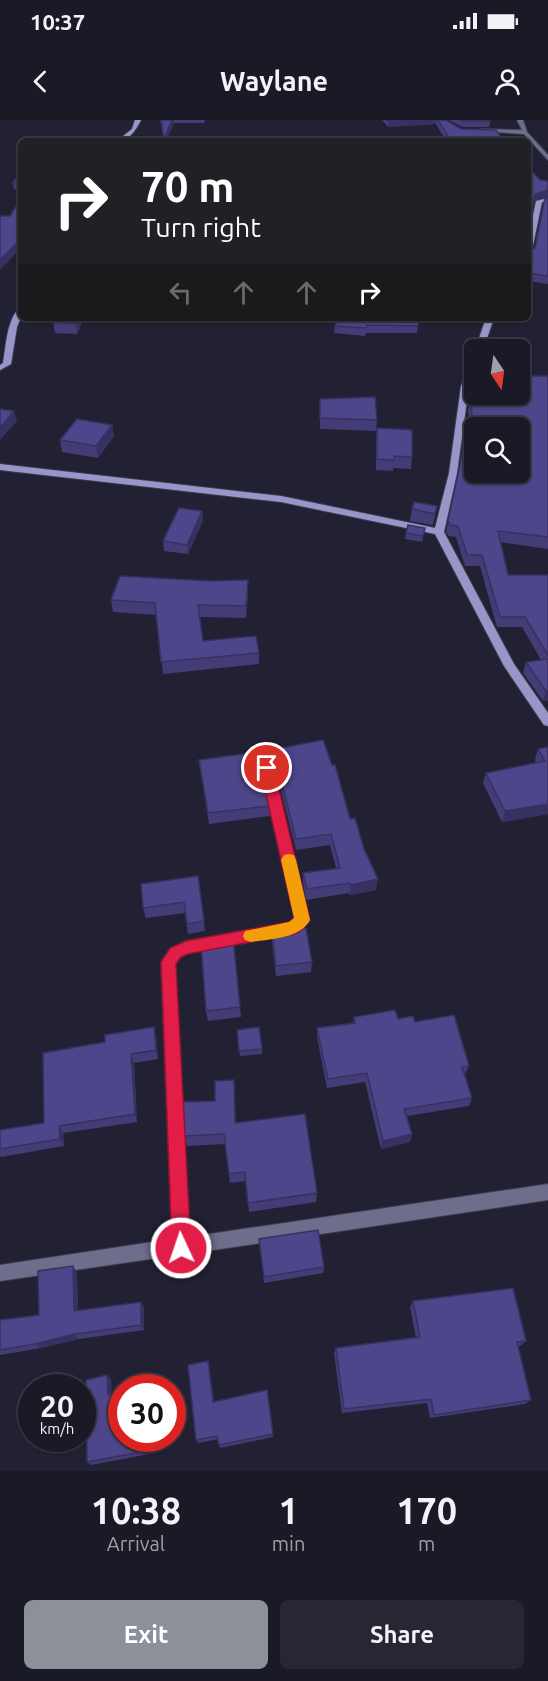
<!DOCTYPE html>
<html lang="en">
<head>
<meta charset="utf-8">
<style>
  :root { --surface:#1a1926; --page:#272632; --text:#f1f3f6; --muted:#9fa0a7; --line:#383843; --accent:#8c9099 }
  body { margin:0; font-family:Ubuntu,sans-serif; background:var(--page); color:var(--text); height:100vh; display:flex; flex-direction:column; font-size:22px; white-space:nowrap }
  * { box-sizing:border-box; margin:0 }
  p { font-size:20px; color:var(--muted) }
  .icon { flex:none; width:33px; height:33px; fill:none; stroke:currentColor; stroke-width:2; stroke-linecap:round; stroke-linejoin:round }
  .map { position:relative; height:1351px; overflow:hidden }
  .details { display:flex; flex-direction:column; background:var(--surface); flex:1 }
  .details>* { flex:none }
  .banner { position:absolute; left:18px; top:18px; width:513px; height:183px; border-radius:9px; box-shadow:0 2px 4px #0004,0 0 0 2px var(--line); background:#202124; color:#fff; overflow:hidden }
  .needle { width:39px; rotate:167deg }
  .tools { position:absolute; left:464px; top:219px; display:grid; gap:12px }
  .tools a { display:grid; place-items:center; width:66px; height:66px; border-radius:9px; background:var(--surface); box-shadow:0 2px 4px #0004,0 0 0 2px var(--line); font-size:30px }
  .speed { position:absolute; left:18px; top:1254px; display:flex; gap:12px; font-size:30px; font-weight:700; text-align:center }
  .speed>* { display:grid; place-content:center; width:78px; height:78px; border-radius:50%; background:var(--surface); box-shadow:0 2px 4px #0004,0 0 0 2px var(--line); line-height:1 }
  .speed small { font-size:15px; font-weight:400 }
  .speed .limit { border:9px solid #d22; background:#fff; color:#111 }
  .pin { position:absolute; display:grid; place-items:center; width:51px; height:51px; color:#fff; margin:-26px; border:3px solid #fff; border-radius:50%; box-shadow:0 2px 6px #0007 }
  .me { position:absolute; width:66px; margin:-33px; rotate:357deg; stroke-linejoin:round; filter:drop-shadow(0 0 4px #0008) }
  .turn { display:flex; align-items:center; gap:21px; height:126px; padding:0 24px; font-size:27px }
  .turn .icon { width:78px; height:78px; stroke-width:2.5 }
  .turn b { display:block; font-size:42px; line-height:51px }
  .lanes { display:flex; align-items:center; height:57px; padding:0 24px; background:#0003; justify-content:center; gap:30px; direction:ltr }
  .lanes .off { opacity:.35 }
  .eta { display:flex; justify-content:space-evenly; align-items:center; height:102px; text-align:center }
  .eta b { font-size:36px; font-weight:700; line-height:42px }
  .button { display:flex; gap:12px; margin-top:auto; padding:12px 24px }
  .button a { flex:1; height:69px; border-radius:9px; background:var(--accent); color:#fff; font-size:24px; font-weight:700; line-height:69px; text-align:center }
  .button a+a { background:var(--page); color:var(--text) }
  .status { display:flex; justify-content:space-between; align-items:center; height:42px; padding:0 30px; background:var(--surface); direction:ltr }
  .status svg { height:16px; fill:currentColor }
  header { display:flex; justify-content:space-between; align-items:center; height:78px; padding:0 24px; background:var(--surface); font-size:27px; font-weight:700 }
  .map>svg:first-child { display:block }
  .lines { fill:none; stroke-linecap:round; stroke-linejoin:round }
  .street-casing { stroke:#3e3d4e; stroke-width:2 }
  .secondary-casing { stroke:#3e3d4e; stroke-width:2 }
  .street { fill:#6e6d8c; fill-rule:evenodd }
  .secondary { fill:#9896c9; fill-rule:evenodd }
  .wall { fill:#433c77; fill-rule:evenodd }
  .shaded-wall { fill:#373161 }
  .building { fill:#4e468a; stroke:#373161; stroke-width:1.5 }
  .route { fill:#e11d48; stroke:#92132f; stroke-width:1.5 }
  .slow { fill:#f59e0b }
</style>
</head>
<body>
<div class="status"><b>10:37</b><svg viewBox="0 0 49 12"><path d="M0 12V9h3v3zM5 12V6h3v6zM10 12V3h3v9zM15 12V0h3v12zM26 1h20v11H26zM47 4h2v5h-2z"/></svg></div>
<header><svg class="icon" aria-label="back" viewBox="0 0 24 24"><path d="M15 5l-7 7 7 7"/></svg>Waylane<svg class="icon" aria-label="person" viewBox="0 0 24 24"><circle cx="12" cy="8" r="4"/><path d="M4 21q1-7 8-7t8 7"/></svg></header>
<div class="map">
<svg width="548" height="1351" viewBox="0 0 548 1351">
  <rect width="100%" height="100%" fill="#222133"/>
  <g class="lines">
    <defs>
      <path id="street" d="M517 0H523L527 12 548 35V40L524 14 478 11 481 9 522 10Z
        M267 644 273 648 309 800 298 812 293 814 188 833 181 836 175 844 189 1117 548 1064V1080L187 1134 181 1136 178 1135 0 1161V1145L172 1119 161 842 171 828 186 821 289 803 295 798 261 648Z"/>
      <path id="secondary" d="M135 0H141C136 10 129 21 117 21L132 9Z
        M548 78V82H542L531 135 528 137V120L536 81Z
        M21 187V197L17 207 11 244 0 250V245L3 243C6 226 7 197 21 187Z
        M486 198H494L483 230H475Z
        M471 240H474V252L469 266 457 353 444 412 514 544 548 593V606L544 605 504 546 435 414 281 382 0 350V344L281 376 435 408 449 353 461 266Z"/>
    </defs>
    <use href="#street" class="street-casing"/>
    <use href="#secondary" class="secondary-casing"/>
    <use href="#street" class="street"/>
    <use href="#secondary" class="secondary"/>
  </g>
  <path class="wall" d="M160 0H205L204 3H174L166 21H164Z
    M382 0H446L461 9 504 21H446L436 4 388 7Z
    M449 0H490V1L489 7H462Z
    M21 52V69H14L13 62Z
    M548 77V164L528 161V122L529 132 535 128Z
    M84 198 77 214 55 213 53 202Z
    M419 198 417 213H366L365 216 334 213 335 206Z
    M524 256H548V429L500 422 508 455H548V581H543L523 553 526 542 541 540 522 507H497L480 446H465L456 417 449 416 446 412 448 401 469 331 474 326 468 291 470 280H471V268L473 258 523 260ZM474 308 519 352H474Z
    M320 279 377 300 376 311 320 309Z
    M112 305 114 316 98 338 62 332 60 320Z
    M377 308 412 337 411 349 393 348V351L376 350V319Z
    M437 386 433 405 410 401 412 389Z
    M202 391 203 401 188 434 164 431 163 421Z
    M425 408 422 422 405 419 406 413Z
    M248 460V472L246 498 200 497 203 521 259 533V544L163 554 157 495 113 492 111 480 210 461Z
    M323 620 376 770 350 775 349 773 306 780 303 763V753L336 748 330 725 296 730 275 647 266 642V631Z
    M548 627V694L502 702 483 663 486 653 536 643 535 640 538 629Z
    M266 631V642L261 647 270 686V696L209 704 199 640Z
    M198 756 205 811 188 814 185 793 146 798 143 788Z
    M272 812 312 842 311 852 276 856 272 822Z
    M240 887 241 897 208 901 206 891Z
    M354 897 398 899 415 902 469 946 465 954 472 978 469 986 407 996 412 1014 410 1022 381 1029 365 962 327 968 317 917V908L353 903Z
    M154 907 156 916 158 939 134 943 137 1002 63 1013 64 1026 1 1037 0 1035V1010L44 1003 105 922Z
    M237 910 262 929V934L240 936Z
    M234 960 236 1003 317 1073 316 1082 249 1092 245 1061 230 1063 225 1024 187 1026 184 1016Z
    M259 1119 324 1147 323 1153 264 1163Z
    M77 1152 78 1190 144 1187V1210L79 1219 41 1228 0 1235V1200L39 1195Z
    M413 1181 526 1221 520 1226H518L531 1280 525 1284 430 1298 427 1283 342 1293 334 1233 336 1228 416 1218 410 1187Z
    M208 1241 209 1245 214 1281 273 1314V1317L220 1328 218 1319 198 1323 196 1320Z
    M111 1259V1274L122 1318H154L155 1333 91 1345 87 1342Z"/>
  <path class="shaded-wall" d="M172 0H174V3L166 21H164V19Z
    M407 0H437L436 4 388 7 389 1Z
    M548 70V77L534 81 535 74Z
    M21 119V128L0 150V140Z
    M78 198H84L77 214 76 203Z
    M14 291 17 301 0 320V308Z
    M112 305 114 316 98 338 96 326Z
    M202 391 203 401 188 434 187 425Z
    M248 460V472L246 498V486Z
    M548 570V581H543L546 571Z
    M266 631V642L259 648V638Z
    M548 684V694L502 702 505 691Z
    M378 759 376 770 350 775 351 765Z
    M154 907 156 916 158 939 156 930Z
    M131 934 134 943 137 1002 135 994Z
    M59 1006 63 1013 64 1026 60 1019Z
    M412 1014 410 1022 381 1029 383 1021Z
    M73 1146 77 1152 78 1196 74 1191Z
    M141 1182 144 1187V1210L141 1205Z
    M75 1214 79 1219 41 1228 35 1224Z
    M208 1241 209 1245 214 1285 213 1282Z
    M107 1255 111 1259 112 1278 108 1275Z
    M151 1318H154L155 1333 152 1330Z"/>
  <path class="building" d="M161 0H172L164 19Z
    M387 0H407L389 1Z
    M438 0H446L461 9 496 10 504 21H451Z
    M461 0H490V1H462Z
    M528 47 540 60 548 61V70L535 74 528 108Z
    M21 52V62H13Z
    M548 77V156L528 153V122L529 132 535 128 545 78Z
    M21 78V119L0 140V96H10Z
    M55 198H78L76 203 53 202Z
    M338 198H419L418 206 367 205 366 208 335 206Z
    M524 256H548V417L498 411 508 455H548V535L525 497H500L482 435H467L458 406 450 405 448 401 463 330 469 331 470 326H474V352H519V308H474L470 280H473V258H474V274H519V260H524Z
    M375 277 377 300 320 298V279Z
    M0 289 14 291 0 308Z
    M77 299 112 305 96 326 60 320Z
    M377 308 412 310V337L394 336V340L377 339Z
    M414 382 437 386 435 394 412 389Z
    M179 388 202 391 187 425 163 421Z
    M408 405 425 408 423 416 406 413Z
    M120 456 210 461 248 460 246 486 198 485 203 521 256 516 259 533 161 542 155 483 111 480Z
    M548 539V570L546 571 526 542Z
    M323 620 332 645H335L350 699 355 698 364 729 378 759 351 765 350 763 307 769 303 753 340 748 331 714 296 719 275 636 266 631Z
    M548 627V684L505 691 486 653 545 641 538 629Z
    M266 631 259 638 270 686 208 693 199 640Z
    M198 756 204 801 187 804 184 782 143 788 141 764Z
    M306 808 312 842 276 846 272 812Z
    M233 817 240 887 206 891 201 823Z
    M395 890 398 899 413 896 415 902 454 895 469 946 462 947 472 978 404 989 412 1014 383 1021 367 953 328 959 317 908 355 903 354 897Z
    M154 907 156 930 131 934 135 994 59 1006 60 1019 0 1029V1010L44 1003 43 933 105 922V915Z
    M259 907 262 929 239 931 237 910Z
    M234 960 235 1003 305 994 317 1073 248 1083 245 1052 229 1054 224 1014 184 1016 183 982 215 981V961Z
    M318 1110 324 1147 264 1157 259 1119Z
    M73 1146 74 1191 141 1182V1205L75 1214 35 1224 0 1230V1200L39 1195 38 1151Z
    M513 1168 526 1221 517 1222 531 1280 434 1295 431 1279 344 1289 336 1228 420 1217 413 1181Z
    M208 1241 213 1282 267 1270 273 1314 219 1325 217 1316 196 1320 188 1245Z
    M107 1255 108 1275 122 1273V1318H151L152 1330 87 1342 86 1260Z"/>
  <path class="route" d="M267 643 274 648 310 800 299 812 293 814 188 834 181 837 176 844 191 1128 188 1134 181 1137 175 1134 172 1128 161 842 170 828 186 821 289 802 294 798 260 648Z"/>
  <path class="slow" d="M289 734 294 735 296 740 310 800C300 819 269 819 251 822L245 820 243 816 245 811 289 802 294 798 281 740 284 735Z"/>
</svg>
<div class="tools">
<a><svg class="needle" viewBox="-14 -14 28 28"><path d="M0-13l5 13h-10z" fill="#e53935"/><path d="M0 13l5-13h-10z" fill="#9fa0a7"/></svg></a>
<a><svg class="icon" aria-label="search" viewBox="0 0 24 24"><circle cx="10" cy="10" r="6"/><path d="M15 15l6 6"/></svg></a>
</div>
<div class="speed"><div>20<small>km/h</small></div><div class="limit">30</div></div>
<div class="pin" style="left:267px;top:648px;background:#d93025"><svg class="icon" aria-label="arrive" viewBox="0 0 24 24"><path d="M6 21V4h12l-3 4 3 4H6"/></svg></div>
<svg class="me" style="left:181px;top:1128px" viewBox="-20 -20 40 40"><circle r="17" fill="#e11d48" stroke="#fff" stroke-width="3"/><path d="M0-11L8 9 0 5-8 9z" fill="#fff"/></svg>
<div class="banner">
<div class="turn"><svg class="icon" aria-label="right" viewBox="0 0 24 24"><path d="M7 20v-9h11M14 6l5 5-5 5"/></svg><div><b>70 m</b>Turn right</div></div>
<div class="lanes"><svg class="icon off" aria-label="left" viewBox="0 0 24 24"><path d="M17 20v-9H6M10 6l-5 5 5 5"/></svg><svg class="icon off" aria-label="ahead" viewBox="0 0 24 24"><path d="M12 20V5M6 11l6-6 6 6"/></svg><svg class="icon off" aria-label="ahead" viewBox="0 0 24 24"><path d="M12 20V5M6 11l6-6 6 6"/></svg><svg class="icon" aria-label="right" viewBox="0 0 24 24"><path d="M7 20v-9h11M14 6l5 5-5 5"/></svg></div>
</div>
</div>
<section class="details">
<div class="eta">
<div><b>10:38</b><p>Arrival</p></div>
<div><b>1</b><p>min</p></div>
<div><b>170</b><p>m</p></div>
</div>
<div class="button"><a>Exit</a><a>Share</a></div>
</section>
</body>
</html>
